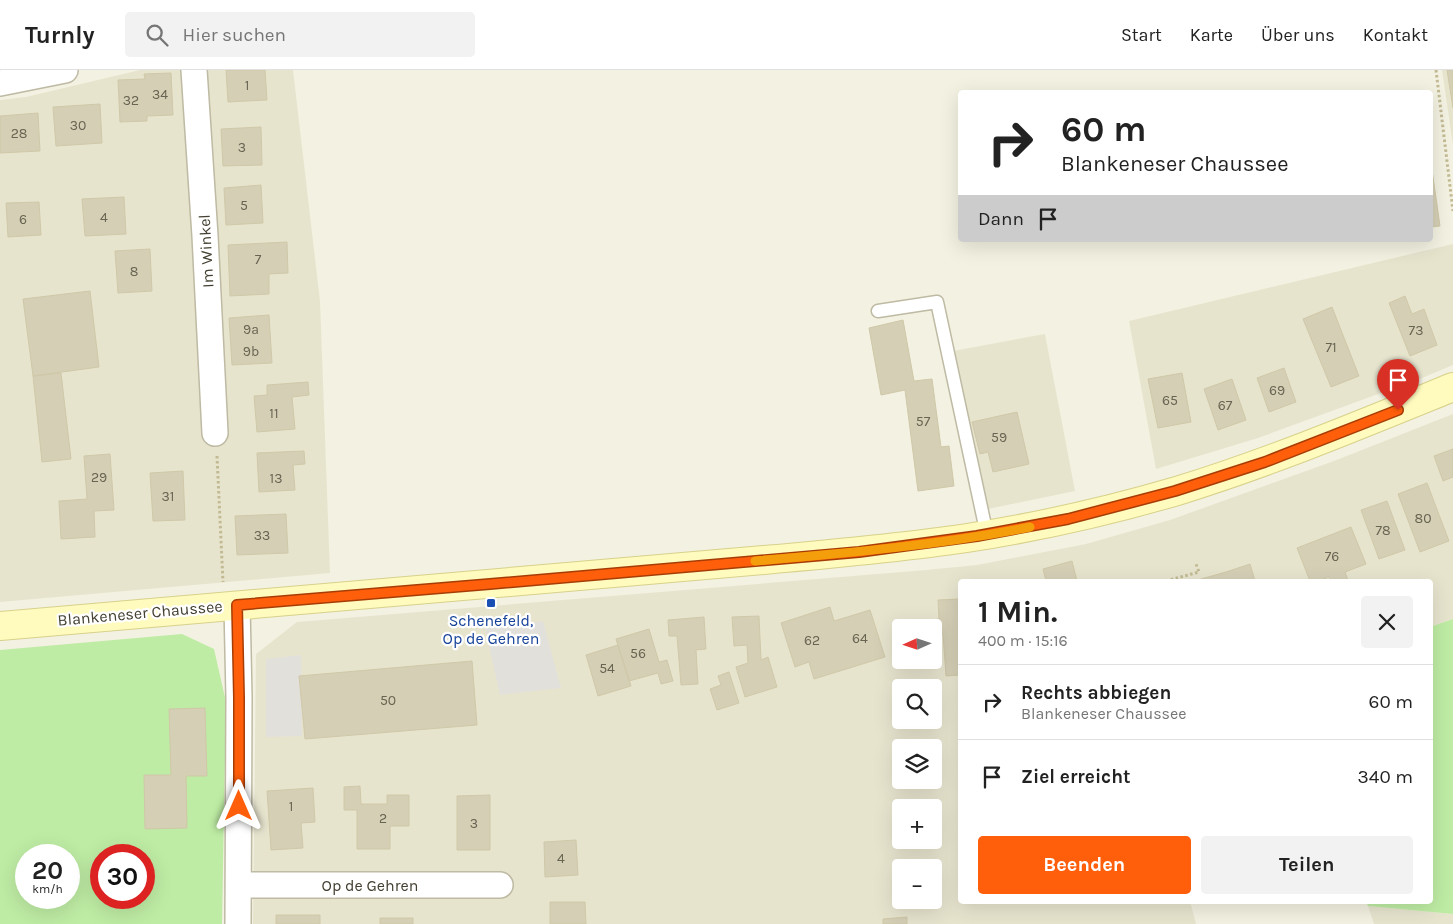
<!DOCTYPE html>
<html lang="de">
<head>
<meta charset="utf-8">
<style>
  :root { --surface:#fff; --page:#f2f2f2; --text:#222; --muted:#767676; --line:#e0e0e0; --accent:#ff5e0b }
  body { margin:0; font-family:Karla,sans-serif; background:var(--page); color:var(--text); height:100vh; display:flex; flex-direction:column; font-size:19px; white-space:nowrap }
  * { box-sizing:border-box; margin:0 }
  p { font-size:16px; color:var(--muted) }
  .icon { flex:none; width:28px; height:28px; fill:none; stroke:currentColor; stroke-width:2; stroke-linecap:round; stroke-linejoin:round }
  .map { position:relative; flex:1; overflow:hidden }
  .details { position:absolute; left:958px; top:509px; width:475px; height:325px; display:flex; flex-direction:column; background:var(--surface); border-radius:5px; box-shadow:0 5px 20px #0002 }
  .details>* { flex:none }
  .top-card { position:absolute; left:958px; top:20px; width:475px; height:152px; border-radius:5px; box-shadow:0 5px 20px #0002; background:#fff; color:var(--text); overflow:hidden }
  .needle { width:32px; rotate:267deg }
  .fabs { position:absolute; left:892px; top:549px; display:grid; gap:10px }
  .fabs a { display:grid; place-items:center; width:50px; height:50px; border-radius:5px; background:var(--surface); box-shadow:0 5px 20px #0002; font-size:25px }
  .speed { position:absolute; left:15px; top:774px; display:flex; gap:10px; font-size:25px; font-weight:700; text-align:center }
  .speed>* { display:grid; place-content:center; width:65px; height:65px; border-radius:50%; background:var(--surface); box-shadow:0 5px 20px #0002; line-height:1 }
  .speed small { font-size:12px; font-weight:400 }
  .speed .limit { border:8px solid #d22; background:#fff; color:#111 }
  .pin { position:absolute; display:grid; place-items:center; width:42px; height:42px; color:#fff; margin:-51px -21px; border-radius:50% 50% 50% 0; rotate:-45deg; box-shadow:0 0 5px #0007 }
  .pin .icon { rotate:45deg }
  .me { position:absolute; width:55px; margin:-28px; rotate:0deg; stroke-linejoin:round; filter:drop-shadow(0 0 4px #0008) }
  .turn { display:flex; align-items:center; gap:18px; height:105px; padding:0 20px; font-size:22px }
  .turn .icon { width:65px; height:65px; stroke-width:2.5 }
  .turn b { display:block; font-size:35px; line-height:42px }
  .then { display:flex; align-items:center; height:48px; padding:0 20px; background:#0003; gap:10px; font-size:19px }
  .round { display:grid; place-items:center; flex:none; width:52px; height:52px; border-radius:5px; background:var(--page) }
  .headline { display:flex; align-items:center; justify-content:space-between; height:85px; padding:0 20px }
  h1 { font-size:30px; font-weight:700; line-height:38px }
  .action { display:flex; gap:10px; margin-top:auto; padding:10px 20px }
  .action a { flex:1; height:58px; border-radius:5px; background:var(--accent); color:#fff; font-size:20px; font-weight:700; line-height:58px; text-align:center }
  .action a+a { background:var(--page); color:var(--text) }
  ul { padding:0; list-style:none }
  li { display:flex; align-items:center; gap:15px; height:75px; padding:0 20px; border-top:1px solid var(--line) }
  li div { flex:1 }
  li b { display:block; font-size:19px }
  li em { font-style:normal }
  header { display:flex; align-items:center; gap:30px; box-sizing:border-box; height:70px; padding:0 25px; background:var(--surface); border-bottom:1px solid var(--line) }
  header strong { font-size:24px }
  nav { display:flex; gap:28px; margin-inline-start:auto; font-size:18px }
  .search { width:350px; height:45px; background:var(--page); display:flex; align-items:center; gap:12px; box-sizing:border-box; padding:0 18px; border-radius:5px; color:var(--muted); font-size:19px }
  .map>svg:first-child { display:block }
  .residential { fill:#e7e4ce; fill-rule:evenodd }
  .green { fill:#beeca4; fill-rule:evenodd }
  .parking { fill:#e2e0da }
  .building { fill:#d4cfb5; stroke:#d0c8a8 }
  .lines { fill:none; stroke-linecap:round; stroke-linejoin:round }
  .lane-casing { stroke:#bebaa3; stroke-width:15 }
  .street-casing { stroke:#bebaa3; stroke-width:28 }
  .secondary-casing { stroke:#d7d18b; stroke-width:30 }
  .path { stroke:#c2ba93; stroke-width:3; stroke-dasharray:2.5 2.5; stroke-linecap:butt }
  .lane { stroke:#fff; stroke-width:12 }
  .street { stroke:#fff; stroke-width:25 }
  .secondary { stroke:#fffbbe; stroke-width:28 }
  .route-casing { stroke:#a63d07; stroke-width:12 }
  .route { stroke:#ff5e0b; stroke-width:9 }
  .slow { stroke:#f59e0b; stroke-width:9 }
  .transit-dot { fill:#1a4fb4; stroke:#fff; stroke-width:2 }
  .labels { text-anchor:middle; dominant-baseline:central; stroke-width:4.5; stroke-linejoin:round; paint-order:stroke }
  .number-label { font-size:14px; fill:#686452 }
  .street-label { font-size:16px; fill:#444031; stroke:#fff }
  .transit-label { font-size:16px; fill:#164399; stroke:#fff }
</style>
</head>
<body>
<header>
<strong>Turnly</strong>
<div class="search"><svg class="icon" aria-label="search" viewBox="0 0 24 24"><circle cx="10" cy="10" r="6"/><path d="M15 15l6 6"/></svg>Hier suchen</div>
<nav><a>Start</a><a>Karte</a><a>Über uns</a><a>Kontakt</a></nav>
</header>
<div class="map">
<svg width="1453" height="854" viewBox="0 0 1453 854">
  <rect width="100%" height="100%" fill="#f3f1e1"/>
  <path class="residential" d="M140 0H293L320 231 330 503 0 532V30L26 27Z
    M1442 0H1453V75Z
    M1453 174V295L1422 308 1258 368 1156 399 1129 251Z
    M1045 264 1075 421 988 439 953 281Z
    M1453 344V549L1430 557V511H960V831H1190L1196 854H253L256 584 297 552 926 500 977 495 1086 474 1170 450 1334 391ZM901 558H934V590H901ZM901 618H934V650H901ZM901 678H934V710H901ZM901 738H934V770H901ZM901 798H934V830H901Z
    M1368 836 1453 844V854H1374Z"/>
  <path class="green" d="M1453 549V844L1368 836 1366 831H1430V557Z
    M182 564 214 579 226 632 222 854H0V580ZM26 785H69V828H26ZM101 785H144V828H101Z"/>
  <path class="parking" d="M543 551 561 618 500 625 485 558Z
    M301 585 302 666 266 667V589Z"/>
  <path class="building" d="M226 0H265L267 30 228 32Z
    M1447 0H1453V38Z
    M171 3 173 45 147 46V51L120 52 118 10 145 9 144 4Z
    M100 34 102 73 56 76 53 37Z
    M38 43 40 81 0 83V46Z
    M261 57 262 95 223 96 221 59Z
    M1430 86 1440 156 1430 157Z
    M261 115 263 153 226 155 224 118Z
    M124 127 126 164 85 166 82 129Z
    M39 132 41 165 8 167 6 133Z
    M287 172 288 203 269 204V224L230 226 228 175Z
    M150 179 152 221 118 223 115 181Z
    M90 221 99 297 33 306 23 229Z
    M1405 226 1412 244 1424 239 1437 275 1410 286 1389 233Z
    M1332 237 1359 306 1331 317 1303 249Z
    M269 245 272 293 232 295 229 248Z
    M903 250 914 311 932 309 941 377 949 376 954 416 918 421 905 320 881 325 869 258Z
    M1284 298 1296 332 1269 342 1257 308Z
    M61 303 71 389 42 392 33 306Z
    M1182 303 1191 352 1158 358 1148 309Z
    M1232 309 1246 350 1218 360 1204 319Z
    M308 312 309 325 292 327 295 359 257 362 254 326 267 325V315Z
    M1017 342 1029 394 993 402 988 382 980 384 972 352Z
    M1453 379V407L1443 411 1434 386Z
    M304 381 305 394 293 395 295 420 259 422 257 383Z
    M110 384 114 440 94 441 95 467 61 469 59 431 87 429 84 386Z
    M183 401 185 450 153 451 150 403Z
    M1427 413 1449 471 1420 482 1398 424Z
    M1387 431 1405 480 1379 489 1361 440Z
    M286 444 288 483 237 485 235 446Z
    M1351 457 1366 494 1345 502 1348 510 1343 511H1331L1329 507 1319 511H1310L1297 478Z
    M1072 491 1077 511H1046L1043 499Z
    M1250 494 1255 511H1194L1226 502Z
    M960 529V605L946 606 943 564H934L932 550 939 549 938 530Z
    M830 537 834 551 870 540 885 587 814 609 809 592 795 597 781 553Z
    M759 546 761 590 768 587 777 617 745 627 736 597 748 593 747 575 734 576 732 547Z
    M704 547 706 579 696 580 698 614 681 615 677 566H669L668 550Z
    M649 559 659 592 667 590 673 611 661 614 658 603 629 611 616 569Z
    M618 575 631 616 598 626 586 585Z
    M472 591 477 655 305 669 299 606Z
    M729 602 739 633 717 640 710 619 721 615 718 606Z
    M205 638 207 706H186L187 758 145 759 144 705H171L169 639Z
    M360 716 361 734H387V725H409V756H390V779H357V740H344V717Z
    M313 718 315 752 301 753 303 778 271 780 267 721Z
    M490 725V780H457V726Z
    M576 770 578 805 545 807 544 772Z
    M550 832H585L586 854H550Z
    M276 845H320V854H276Z
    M907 847V854H883V849Z
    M380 848H413V854H380Z"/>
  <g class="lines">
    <defs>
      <path id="lane" d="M878 241 937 232 987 465"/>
      <path id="street" d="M194 0 205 166 215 363
        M0 13 65 0
        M237 535 239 628 238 854
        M239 815H500"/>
      <path id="secondary" d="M0 556 764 490C832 484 900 478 967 468 1038 457 1109 441 1177 421 1271 392 1362 354 1453 317"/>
    </defs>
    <use href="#lane" class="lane-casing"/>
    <use href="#street" class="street-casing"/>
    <use href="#secondary" class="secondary-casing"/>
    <path class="path" d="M1436 0 1453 141
      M217 386 223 512
      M1166 511 1199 502 1196 494"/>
    <use href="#lane" class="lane"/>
    <use href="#street" class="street"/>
    <use href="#secondary" class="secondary"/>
  </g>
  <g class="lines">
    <defs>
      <path id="route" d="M239 736V628L237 535 490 514 859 482 977 466 1068 449 1175 421 1265 392 1398 340"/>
    </defs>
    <use href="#route" class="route-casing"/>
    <use href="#route" class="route"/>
    <path class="slow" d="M755 491C847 483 940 475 1030 457"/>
  </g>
  <rect class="transit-dot" x="486" y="528" width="10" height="10" rx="2.5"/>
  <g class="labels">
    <g class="number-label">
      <text x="247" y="15">1</text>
      <text x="160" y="24">34</text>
      <text x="131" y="30">32</text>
      <text x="78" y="55">30</text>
      <text x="19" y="63">28</text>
      <text x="242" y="77">3</text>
      <text x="244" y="135">5</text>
      <text x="104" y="147">4</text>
      <text x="23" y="149">6</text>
      <text x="258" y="189">7</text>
      <text x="134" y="201">8</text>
      <text x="251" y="259">9a</text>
      <text x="1416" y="260">73</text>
      <text x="1331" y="277">71</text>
      <text x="251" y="281">9b</text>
      <text x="1277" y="320">69</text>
      <text x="1170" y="330">65</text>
      <text x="1225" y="335">67</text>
      <text x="274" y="343">11</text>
      <text x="923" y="351">57</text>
      <text x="999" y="367">59</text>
      <text x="99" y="407">29</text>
      <text x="276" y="408">13</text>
      <text x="168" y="426">31</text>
      <text x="1423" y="448">80</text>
      <text x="1383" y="460">78</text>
      <text x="262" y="465">33</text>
      <text x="1332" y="486">76</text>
      <text x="860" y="568">64</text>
      <text x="812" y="570">62</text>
      <text x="638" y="583">56</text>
      <text x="607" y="598">54</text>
      <text x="388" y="630">50</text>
      <text x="291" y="736">1</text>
      <text x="383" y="748">2</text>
      <text x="474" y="753">3</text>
      <text x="561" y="788">4</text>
    </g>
    <g class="street-label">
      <text transform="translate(206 181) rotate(-93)">Im Winkel</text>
      <text transform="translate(140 543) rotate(-5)">Blankeneser Chaussee</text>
      <text x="370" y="815">Op de Gehren</text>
    </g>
    <g class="transit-label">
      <text x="491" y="550">Schenefeld,<tspan x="491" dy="18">Op de Gehren</tspan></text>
    </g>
  </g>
</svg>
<div class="fabs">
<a><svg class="needle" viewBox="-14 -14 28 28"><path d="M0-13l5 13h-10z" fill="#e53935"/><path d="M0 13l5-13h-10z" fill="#767676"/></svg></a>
<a><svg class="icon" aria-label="search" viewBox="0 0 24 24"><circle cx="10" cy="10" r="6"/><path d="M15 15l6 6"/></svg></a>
<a><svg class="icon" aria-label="layers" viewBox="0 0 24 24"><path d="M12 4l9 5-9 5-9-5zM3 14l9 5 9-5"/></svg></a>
<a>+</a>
<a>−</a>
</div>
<div class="speed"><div>20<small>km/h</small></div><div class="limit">30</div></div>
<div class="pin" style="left:1398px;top:340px;background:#d93025"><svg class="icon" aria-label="arrive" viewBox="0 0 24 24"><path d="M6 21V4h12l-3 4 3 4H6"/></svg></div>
<svg class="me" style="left:239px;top:736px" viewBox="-20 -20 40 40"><path d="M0-17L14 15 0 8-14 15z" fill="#ff5e0b" stroke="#fff" stroke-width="4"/></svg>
<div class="top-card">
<div class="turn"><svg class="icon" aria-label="right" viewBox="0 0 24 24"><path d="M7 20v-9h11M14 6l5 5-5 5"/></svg><div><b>60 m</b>Blankeneser Chaussee</div></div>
<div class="then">Dann<svg class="icon" aria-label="arrive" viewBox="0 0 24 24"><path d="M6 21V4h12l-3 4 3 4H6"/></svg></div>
</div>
<section class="details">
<div class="headline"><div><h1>1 Min.</h1><p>400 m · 15:16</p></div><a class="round"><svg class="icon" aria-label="close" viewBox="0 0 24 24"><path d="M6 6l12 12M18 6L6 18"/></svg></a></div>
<ul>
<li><svg class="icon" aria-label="right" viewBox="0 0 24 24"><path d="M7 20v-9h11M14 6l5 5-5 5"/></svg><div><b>Rechts abbiegen</b><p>Blankeneser Chaussee</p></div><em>60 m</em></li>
<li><svg class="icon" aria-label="arrive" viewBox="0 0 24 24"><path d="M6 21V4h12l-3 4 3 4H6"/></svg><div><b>Ziel erreicht</b></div><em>340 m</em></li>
</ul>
<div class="action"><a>Beenden</a><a>Teilen</a></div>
</section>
</div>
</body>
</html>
